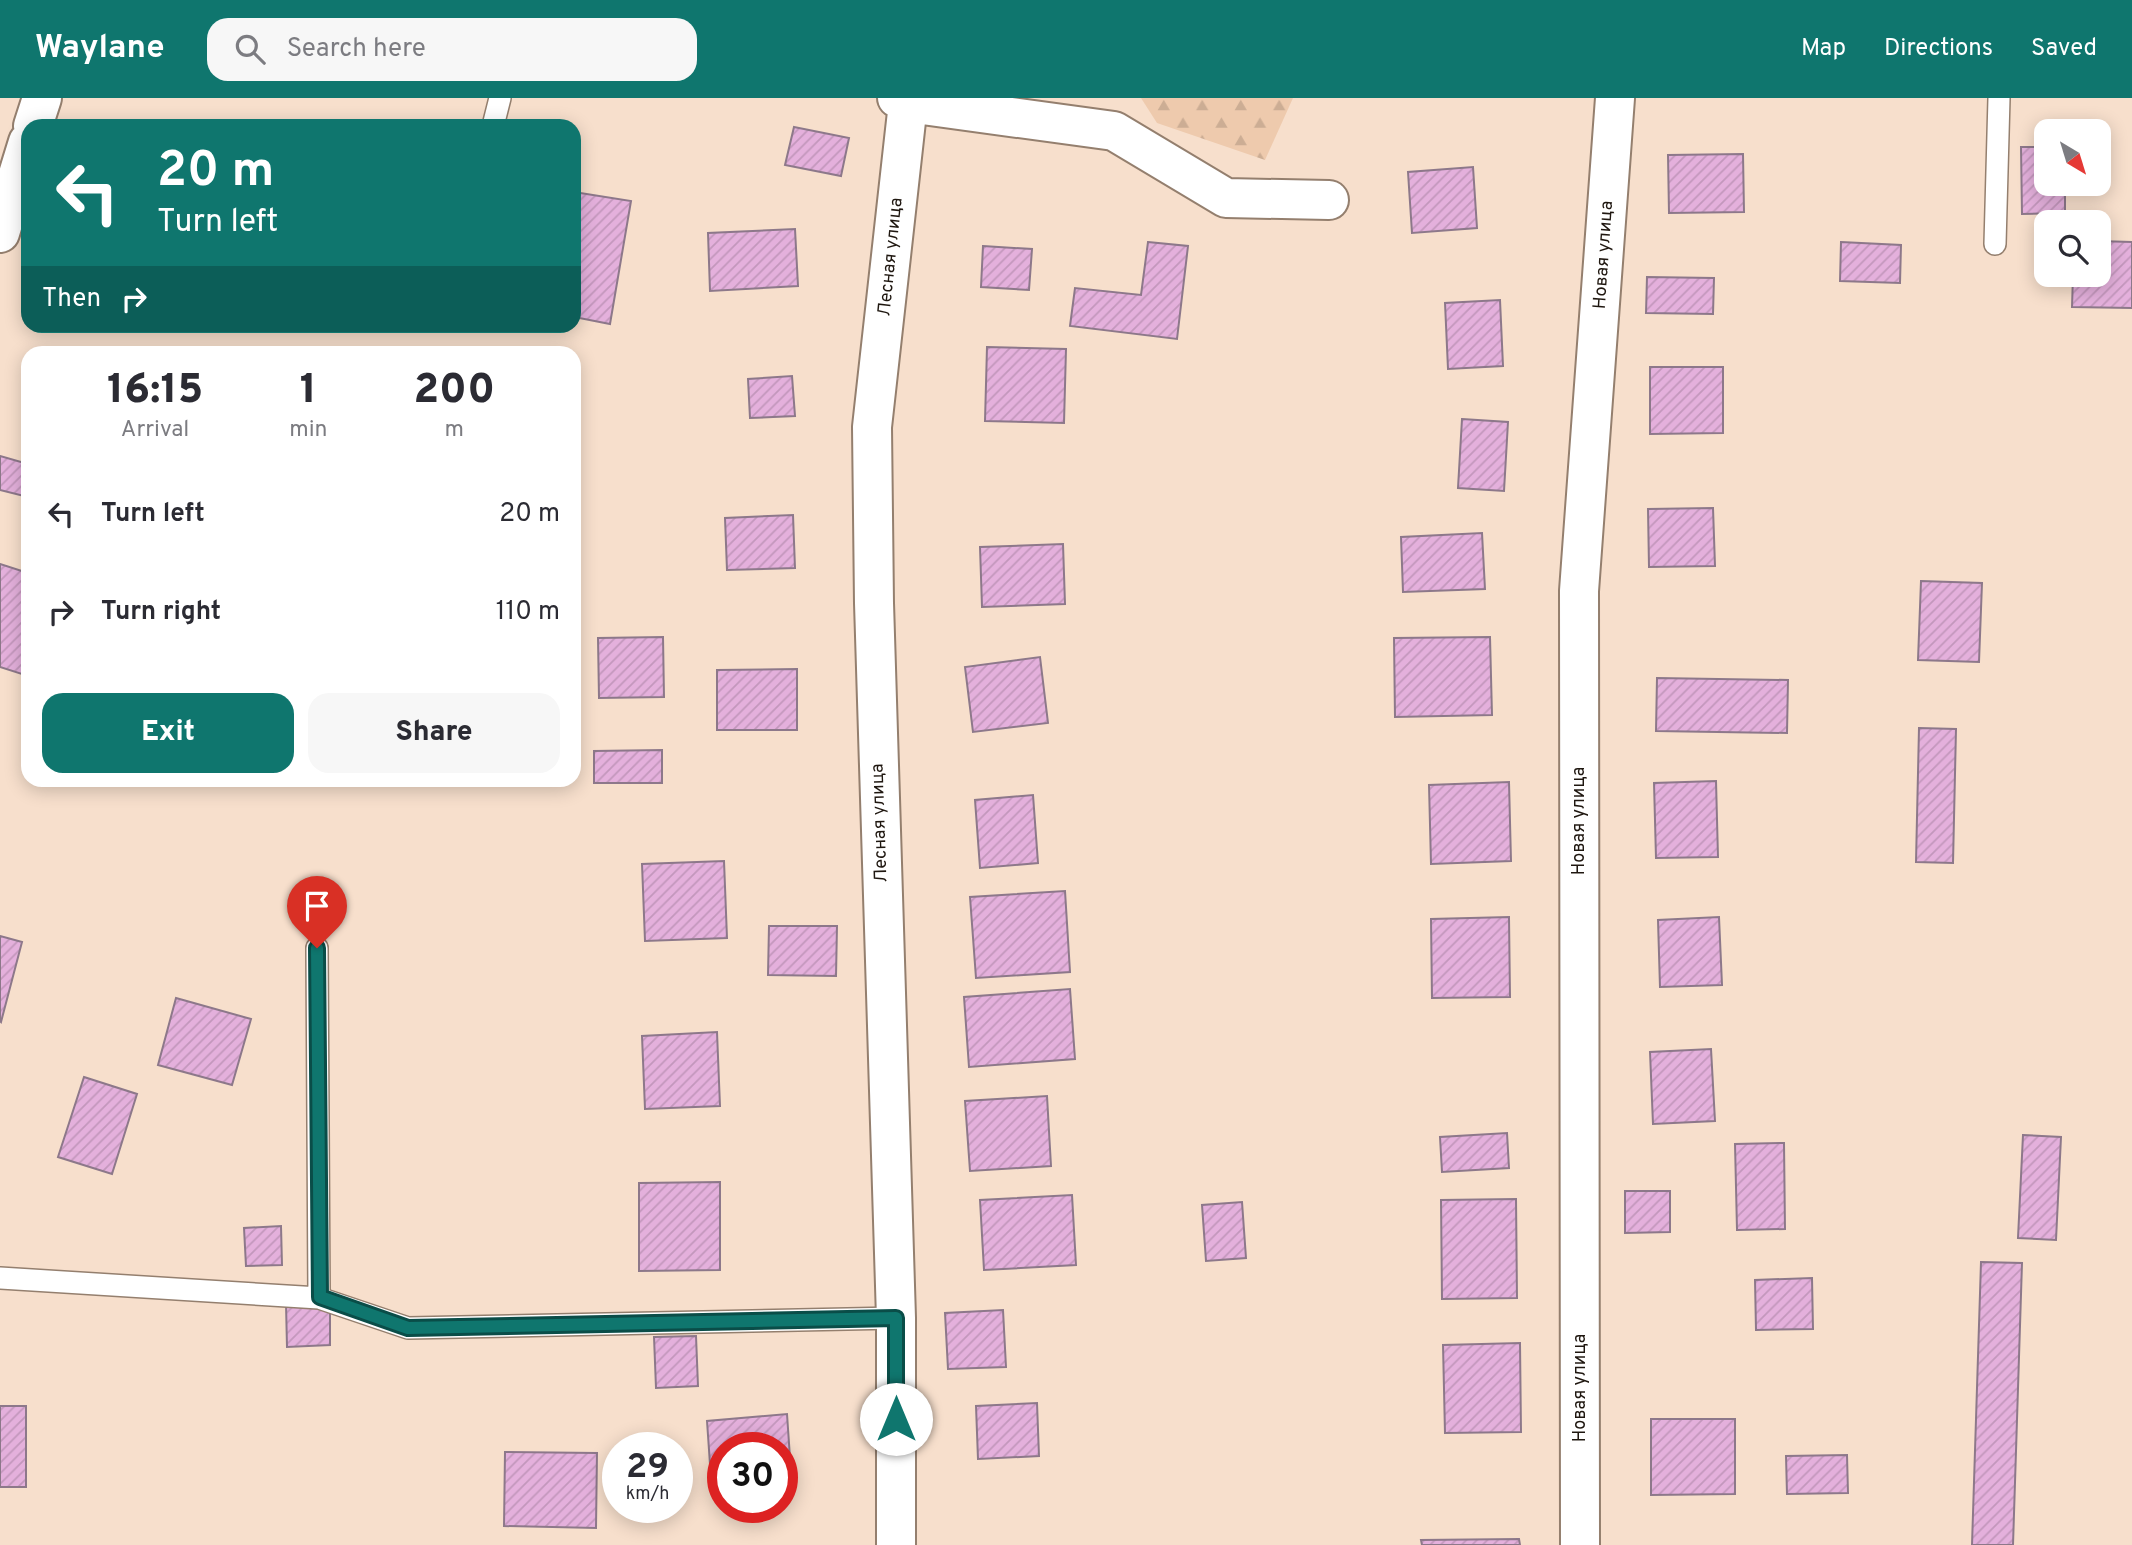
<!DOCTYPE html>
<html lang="en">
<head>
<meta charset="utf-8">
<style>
  :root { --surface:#fff; --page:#f7f7f7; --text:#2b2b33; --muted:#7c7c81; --accent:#0f766e }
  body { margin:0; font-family:Overpass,sans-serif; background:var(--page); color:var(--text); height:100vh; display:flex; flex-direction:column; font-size:26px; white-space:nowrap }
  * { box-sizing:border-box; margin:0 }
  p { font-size:23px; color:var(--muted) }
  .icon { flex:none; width:38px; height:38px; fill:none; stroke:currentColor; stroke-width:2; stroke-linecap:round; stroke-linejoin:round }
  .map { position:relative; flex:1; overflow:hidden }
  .details { position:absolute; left:21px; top:248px; width:560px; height:441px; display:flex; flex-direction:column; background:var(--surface); border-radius:21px; box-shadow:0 4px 18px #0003 }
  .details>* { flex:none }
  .hud { position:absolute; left:21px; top:21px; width:560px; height:214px; border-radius:21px; box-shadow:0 4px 18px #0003; background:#0f766e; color:#fff; overflow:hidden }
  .needle { width:46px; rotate:142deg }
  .controls { position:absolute; left:2034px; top:21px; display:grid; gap:14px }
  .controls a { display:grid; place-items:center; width:77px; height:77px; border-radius:14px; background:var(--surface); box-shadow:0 4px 18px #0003; font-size:35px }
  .speed { position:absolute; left:602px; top:1334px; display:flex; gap:14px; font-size:35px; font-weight:700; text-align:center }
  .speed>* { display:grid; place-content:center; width:91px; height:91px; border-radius:50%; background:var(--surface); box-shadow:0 4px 18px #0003; line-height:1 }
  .speed small { font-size:18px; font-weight:400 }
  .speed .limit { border:10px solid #d22; background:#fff; color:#111 }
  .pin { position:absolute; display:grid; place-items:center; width:60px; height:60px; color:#fff; margin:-72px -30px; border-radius:50% 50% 50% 0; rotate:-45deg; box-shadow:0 0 7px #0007 }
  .pin .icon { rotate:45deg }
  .me { position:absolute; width:77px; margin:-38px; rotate:0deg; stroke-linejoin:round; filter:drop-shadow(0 0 5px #0008) }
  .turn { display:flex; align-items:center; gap:24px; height:147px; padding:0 21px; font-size:32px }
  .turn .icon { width:91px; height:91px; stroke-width:2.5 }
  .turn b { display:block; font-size:49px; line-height:60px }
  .then { display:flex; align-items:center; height:66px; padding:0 21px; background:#0003; gap:14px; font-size:26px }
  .eta { display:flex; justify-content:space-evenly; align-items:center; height:119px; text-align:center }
  .eta b { font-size:42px; font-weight:800; line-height:49px }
  .button { display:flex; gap:14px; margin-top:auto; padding:14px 21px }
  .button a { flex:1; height:80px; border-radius:21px; background:var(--accent); color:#fff; font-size:28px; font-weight:800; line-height:80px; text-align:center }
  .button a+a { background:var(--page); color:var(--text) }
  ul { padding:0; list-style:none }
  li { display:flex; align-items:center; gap:21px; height:98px; padding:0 21px }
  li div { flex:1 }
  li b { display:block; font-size:26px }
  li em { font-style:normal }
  header { display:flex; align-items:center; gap:42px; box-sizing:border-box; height:98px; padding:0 35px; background:var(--accent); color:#fff }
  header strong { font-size:33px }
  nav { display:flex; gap:38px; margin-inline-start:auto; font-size:24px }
  .search { width:490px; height:63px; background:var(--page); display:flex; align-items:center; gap:18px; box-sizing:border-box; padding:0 24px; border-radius:21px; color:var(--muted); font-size:26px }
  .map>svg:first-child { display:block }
  .forest { fill:url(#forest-firs) }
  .building { fill:url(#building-hatch); stroke:#8d788a; stroke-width:2 }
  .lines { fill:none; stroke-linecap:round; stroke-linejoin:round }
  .service-casing { stroke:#947f6e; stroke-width:24 }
  .minor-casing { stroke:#947f6e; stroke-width:42 }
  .service { stroke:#fff; stroke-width:21 }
  .minor { stroke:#fff; stroke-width:38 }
  .route-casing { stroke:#0a4d48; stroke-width:18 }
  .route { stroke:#0f766e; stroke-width:12 }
  .labels { text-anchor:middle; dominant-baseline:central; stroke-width:6; stroke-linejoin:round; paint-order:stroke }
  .street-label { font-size:18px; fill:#1f1710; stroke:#fff }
</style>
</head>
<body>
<header>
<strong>Waylane</strong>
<div class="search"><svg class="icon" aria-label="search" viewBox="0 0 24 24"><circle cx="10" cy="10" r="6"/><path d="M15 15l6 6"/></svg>Search here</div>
<nav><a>Map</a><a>Directions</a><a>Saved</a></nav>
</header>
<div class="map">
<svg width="2132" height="1447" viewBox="0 0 2132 1447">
  <defs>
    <pattern id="forest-firs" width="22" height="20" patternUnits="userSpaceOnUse" patternTransform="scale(1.75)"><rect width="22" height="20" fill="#eecaad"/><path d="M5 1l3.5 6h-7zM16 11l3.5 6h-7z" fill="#ccad94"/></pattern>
    <pattern id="building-hatch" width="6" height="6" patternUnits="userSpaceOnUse" patternTransform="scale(1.75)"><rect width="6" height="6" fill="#e4b0dc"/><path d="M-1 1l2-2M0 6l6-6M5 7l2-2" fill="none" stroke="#c397bc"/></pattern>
  </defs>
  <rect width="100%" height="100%" fill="#f7dfcc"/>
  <path class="forest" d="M1141 0H1293L1265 62 1157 25Z"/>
  <path class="building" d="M794 29 849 40 841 78 785 67Z
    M2021 49H2046V86H2065V115L2022 116Z
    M1743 56 1744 114 1669 115 1668 57Z
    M1473 69 1477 130 1412 135 1408 74Z
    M574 94 631 103 610 226 574 219Z
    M795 131 798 188 710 193 708 135Z
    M2098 143 2132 144V210L2072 209 2073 177H2098Z
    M1148 144 1188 148 1177 241 1070 228 1075 190 1141 197Z
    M1841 144 1901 147 1900 185 1840 183Z
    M983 148 1032 151 1029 192 981 189Z
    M1647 179 1714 180 1713 216 1646 215Z
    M1500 202 1503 268 1448 271 1445 205Z
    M987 249 1066 251 1064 325 985 323Z
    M1650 269H1723V335L1650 336Z
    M792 278 795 318 750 320 748 281Z
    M1462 321 1508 324 1504 393 1458 390Z
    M0 358 28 366V399L0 392Z
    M1713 410 1715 468 1649 469 1648 411Z
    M793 417 795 470 727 472 725 420Z
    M1482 435 1485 491 1403 494 1401 439Z
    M1063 446 1065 506 982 509 980 449Z
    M0 466 28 475V578L0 569Z
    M1921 483 1982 485 1979 564 1918 562Z
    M663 539 664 599 599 600 598 540Z
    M1490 539 1492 617 1395 619 1394 540Z
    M1040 559 1048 625 973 634 965 569Z
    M797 571V632H717V572Z
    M1657 580 1788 582 1787 635 1656 633Z
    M1919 630 1956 631 1953 765 1916 764Z
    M662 652V685H594V653Z
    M1716 683 1718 759 1656 760 1654 685Z
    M1509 684 1511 763 1431 766 1429 687Z
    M1033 697 1038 765 980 770 975 702Z
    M724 763 727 840 645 843 642 766Z
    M1065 793 1070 874 976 880 970 799Z
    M1509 819 1510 899 1432 900 1431 821Z
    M1719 819 1722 887 1660 889 1658 822Z
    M769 828H837L836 878 768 877Z
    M0 838 22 844 1 924 0 923Z
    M1070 891 1075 961 969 969 964 899Z
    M176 900 251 921 232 987 158 967Z
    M717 934 720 1008 645 1011 642 938Z
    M1711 951 1715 1023 1653 1026 1650 954Z
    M84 979 137 996 112 1076 58 1059Z
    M1047 998 1051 1068 970 1073 965 1003Z
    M1507 1035 1509 1070 1442 1074 1440 1039Z
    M2023 1037 2061 1039 2056 1142 2018 1140Z
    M1784 1045 1785 1131 1737 1132 1735 1046Z
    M720 1084V1172L639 1173V1085Z
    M1625 1093H1670V1134L1625 1135Z
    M1072 1097 1076 1167 984 1172 980 1102Z
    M1516 1101 1517 1200 1442 1201 1441 1102Z
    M1242 1104 1246 1160 1206 1163 1202 1107Z
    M281 1128 282 1167 246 1168 244 1130Z
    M1981 1164 2022 1165 2013 1447H1972Z
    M1812 1180 1813 1231 1756 1232 1755 1182Z
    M286 1206H330V1247L287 1249Z
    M1003 1212 1006 1269 948 1271 945 1215Z
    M696 1238 698 1288 656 1290 654 1239Z
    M1520 1245 1521 1334 1445 1335 1443 1247Z
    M1037 1305 1039 1358 978 1361 976 1308Z
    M0 1308H26V1389H0Z
    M787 1316 792 1389 782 1390V1349H723V1394L712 1395 707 1323Z
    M1651 1321H1735V1396L1651 1397Z
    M505 1354 597 1355 596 1430 504 1428Z
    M1847 1357 1848 1395 1787 1396 1786 1358Z
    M1519 1441 1520 1447H1422L1421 1442Z"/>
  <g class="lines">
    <defs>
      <path id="service" d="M493 28 500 0
        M1995 146 1999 0
        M317 850 319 1200
        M0 1180 319 1200 408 1230 896 1220"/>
      <path id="minor" d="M897 0 908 5 1114 33 1226 100 1329 102
        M33 28 42 0
        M0 135 28 44
        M896 1447V1220L874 505 872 329 908 5
        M1580 1447 1579 493 1615 0"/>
    </defs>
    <use href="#service" class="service-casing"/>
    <use href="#minor" class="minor-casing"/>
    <use href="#service" class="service"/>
    <use href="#minor" class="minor"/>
  </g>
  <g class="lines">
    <defs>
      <path id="route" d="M317 850 320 1199 408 1230 896 1220V1321"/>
    </defs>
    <use href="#route" class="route-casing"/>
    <use href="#route" class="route"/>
  </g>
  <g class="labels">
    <g class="street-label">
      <text transform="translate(1604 157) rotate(-86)">Новая улица</text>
      <text transform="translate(891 159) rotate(-84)">Лесная улица</text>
      <text transform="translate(1579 723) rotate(-90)">Новая улица</text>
      <text transform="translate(880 725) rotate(-92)">Лесная улица</text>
      <text transform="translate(1580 1290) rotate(-90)">Новая улица</text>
    </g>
  </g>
</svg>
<div class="controls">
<a><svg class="needle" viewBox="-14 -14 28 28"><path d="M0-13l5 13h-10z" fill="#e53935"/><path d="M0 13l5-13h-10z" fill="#7c7c81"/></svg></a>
<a><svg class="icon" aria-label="search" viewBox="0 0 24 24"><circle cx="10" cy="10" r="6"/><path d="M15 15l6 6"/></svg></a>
</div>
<div class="speed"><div>29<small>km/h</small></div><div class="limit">30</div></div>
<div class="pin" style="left:317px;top:850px;background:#d93025"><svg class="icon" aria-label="arrive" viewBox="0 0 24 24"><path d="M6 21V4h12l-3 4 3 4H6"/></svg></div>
<svg class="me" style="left:896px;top:1321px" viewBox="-20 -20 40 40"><circle r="19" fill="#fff"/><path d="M0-13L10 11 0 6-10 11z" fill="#0f766e"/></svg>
<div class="hud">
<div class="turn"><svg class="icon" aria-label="left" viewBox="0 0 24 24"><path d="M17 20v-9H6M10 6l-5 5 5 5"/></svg><div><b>20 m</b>Turn left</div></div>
<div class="then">Then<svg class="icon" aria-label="right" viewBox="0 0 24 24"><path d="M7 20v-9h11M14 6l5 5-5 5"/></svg></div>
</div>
<section class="details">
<div class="eta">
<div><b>16:15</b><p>Arrival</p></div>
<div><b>1</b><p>min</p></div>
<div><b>200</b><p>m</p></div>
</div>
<ul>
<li><svg class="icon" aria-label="left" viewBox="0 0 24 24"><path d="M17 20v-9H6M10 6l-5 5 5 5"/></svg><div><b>Turn left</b></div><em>20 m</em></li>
<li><svg class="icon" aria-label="right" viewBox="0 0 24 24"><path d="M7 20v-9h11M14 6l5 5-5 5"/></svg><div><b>Turn right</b></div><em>110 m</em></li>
</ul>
<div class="button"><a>Exit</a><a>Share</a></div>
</section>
</div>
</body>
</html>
